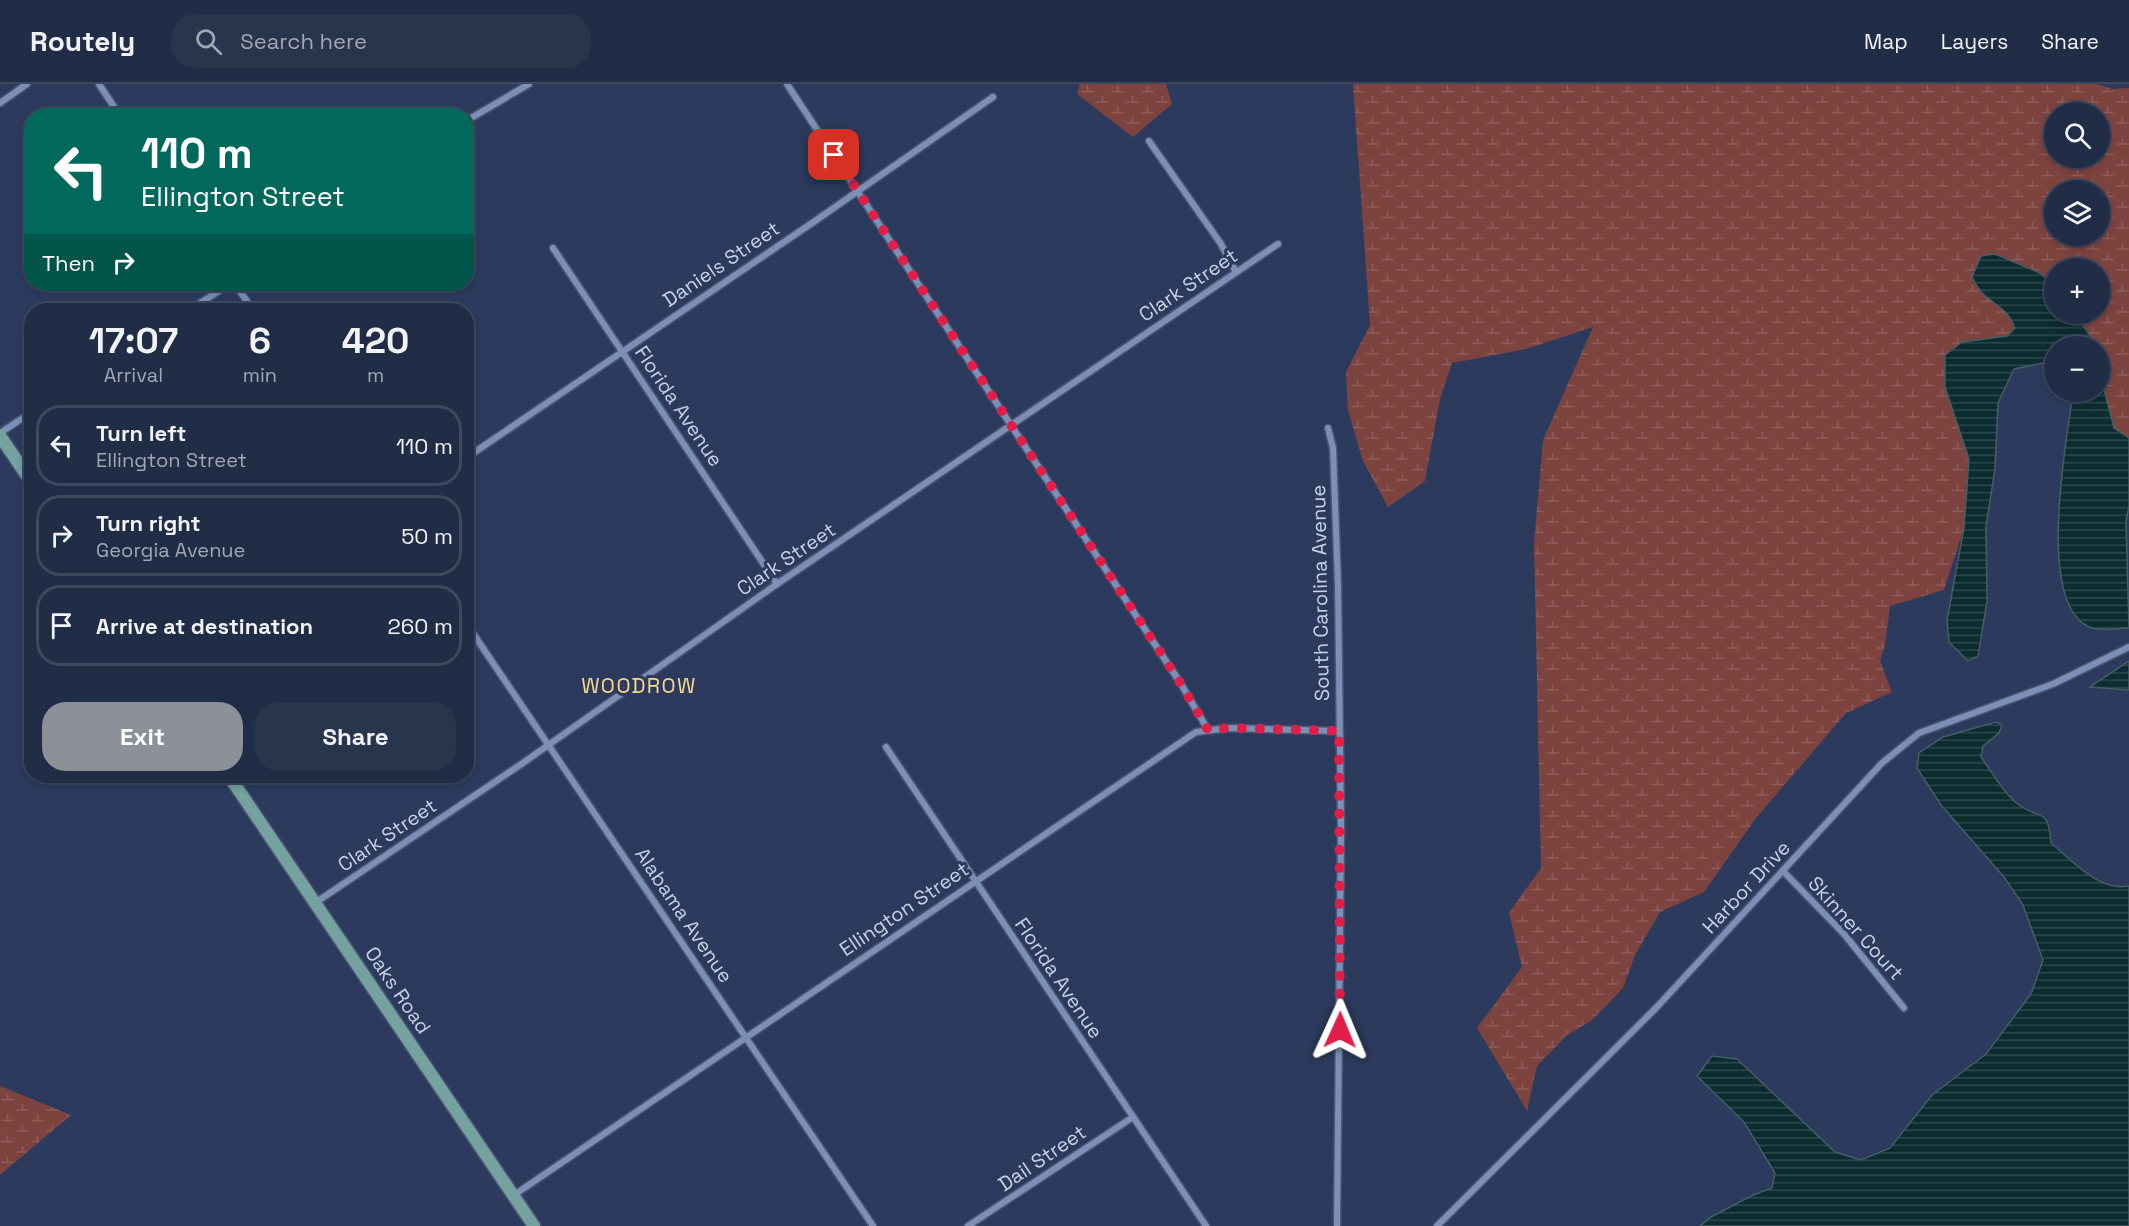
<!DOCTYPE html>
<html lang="en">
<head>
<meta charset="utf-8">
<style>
  :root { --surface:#212c46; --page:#29344d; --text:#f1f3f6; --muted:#a2a7b3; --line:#3e485f; --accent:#8c9099 }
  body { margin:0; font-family:"Space Grotesk",sans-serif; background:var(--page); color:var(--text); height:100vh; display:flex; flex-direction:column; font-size:22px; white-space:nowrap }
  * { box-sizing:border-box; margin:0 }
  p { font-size:20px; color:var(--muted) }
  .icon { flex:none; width:33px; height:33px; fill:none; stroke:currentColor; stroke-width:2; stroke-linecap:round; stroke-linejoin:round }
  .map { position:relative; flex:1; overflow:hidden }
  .details { position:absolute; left:24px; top:219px; width:450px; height:480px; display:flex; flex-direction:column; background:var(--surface); border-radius:24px; box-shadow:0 3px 9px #0003,0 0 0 2px var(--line) }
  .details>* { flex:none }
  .guide { position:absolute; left:24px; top:24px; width:450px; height:183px; border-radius:24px; box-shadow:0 3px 9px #0003,0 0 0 2px var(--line); background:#00695c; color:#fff; overflow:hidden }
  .controls { position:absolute; left:2044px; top:18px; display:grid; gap:12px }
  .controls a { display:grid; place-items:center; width:66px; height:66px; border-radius:50%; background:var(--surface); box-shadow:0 3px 9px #0003,0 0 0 2px var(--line); font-size:30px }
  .pin { position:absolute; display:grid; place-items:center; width:51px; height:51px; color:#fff; margin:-26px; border-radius:12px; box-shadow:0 3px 9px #0006 }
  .me { position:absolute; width:66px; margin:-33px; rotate:1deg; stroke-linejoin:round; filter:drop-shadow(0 0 4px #0008) }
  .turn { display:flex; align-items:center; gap:21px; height:126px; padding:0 18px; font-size:27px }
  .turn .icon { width:78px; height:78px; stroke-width:2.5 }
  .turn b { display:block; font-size:42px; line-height:51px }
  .then { display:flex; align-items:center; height:57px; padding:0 18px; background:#0003; gap:12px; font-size:22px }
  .eta { display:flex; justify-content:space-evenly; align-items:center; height:102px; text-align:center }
  .eta b { font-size:36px; font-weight:700; line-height:42px }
  .primary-button { display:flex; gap:12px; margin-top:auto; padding:12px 18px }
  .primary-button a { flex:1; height:69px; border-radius:24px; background:var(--accent); color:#fff; font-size:24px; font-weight:700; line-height:69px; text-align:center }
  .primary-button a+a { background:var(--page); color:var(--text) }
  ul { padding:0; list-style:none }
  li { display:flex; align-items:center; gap:18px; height:81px; margin:0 12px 9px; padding:0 6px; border:3px solid var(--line); border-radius:24px }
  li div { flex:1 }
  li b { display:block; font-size:22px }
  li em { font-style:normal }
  header { display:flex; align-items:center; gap:36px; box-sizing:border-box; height:84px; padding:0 30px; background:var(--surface); border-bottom:2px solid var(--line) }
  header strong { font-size:28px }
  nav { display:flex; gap:33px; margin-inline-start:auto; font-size:21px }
  .search { width:420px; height:54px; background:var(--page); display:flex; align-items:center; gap:15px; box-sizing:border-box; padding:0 21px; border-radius:24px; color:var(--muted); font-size:22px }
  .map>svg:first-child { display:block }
  .wetland { fill:url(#wetland-marsh); fill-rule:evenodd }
  .water { fill:url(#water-rules); stroke:#445e66; stroke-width:1.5 }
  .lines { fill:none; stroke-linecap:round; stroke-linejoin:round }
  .street-casing { stroke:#4a5673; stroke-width:9 }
  .secondary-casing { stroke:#4a5673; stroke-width:15 }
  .street { stroke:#7c8fb6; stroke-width:6 }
  .secondary { stroke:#75a2a0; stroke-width:12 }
  .route { stroke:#e11d48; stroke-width:10; stroke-dasharray:0 18 }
  .labels { text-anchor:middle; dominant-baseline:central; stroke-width:6; stroke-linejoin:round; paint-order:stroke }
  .street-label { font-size:20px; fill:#c8d2e7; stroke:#2c3b5d }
  .neighbourhood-label { font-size:21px; letter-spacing:1.5px; fill:#fad88e; stroke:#2c3b5d }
</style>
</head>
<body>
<header>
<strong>Routely</strong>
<div class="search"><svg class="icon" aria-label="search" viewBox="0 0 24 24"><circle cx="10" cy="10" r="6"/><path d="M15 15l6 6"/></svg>Search here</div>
<nav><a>Map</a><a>Layers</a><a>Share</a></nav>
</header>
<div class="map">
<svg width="2129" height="1142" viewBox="0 0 2129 1142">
  <defs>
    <pattern id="wetland-marsh" width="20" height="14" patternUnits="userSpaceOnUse" patternTransform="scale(1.5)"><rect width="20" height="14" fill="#7d433f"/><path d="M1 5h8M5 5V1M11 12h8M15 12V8" fill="none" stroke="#8e5d5b"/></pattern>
    <pattern id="water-rules" width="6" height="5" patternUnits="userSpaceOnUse" patternTransform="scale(1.5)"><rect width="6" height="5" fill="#0c2c2f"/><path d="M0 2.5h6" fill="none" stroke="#2e4a4d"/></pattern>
  </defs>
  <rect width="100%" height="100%" fill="#2c3b5d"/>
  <path class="wetland" d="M1080 0H1166L1172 20 1133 53 1077 10Z
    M1353 0H2096L2113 5 2129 4V354L2114 344 2100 290V262H2093L2091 253 2075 230H2100V184H2055V203L2040 189 1995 170 1972 193C1984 221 2004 217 2015 244L2007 252 1962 258 1945 303 1969 375 1964 444 1944 506 1890 522 1885 561 1880 577 1892 608 1846 629 1756 734 1704 808 1660 828 1635 871 1623 904 1591 937 1567 951 1537 982 1527 1027 1477 944 1522 883 1509 829 1541 784 1534 460 1543 356 1593 243 1526 265 1452 279 1440 315 1425 397 1388 423 1363 377 1348 326 1346 288 1370 241ZM2055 28H2100V74H2055ZM2055 106H2100V152H2055Z
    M0 1002 71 1031 0 1091Z"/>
  <path class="water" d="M1995 170 2040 189 2055 203V230H2075L2091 253 2093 262H2055V294L2043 279 2014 285 1998 319 1995 385 1986 442 1987 517 1978 572 1968 577 1949 558 1947 536 1964 444 1969 375 1945 303V271L1962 258 2007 252 2015 244C2005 217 1984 221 1972 193L1981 172Z
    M2100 290 2114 344 2129 354V422L2126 437 2129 544C2118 544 2102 547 2092 544 2035 525 2066 360 2072 315L2066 308H2100Z
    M2129 577V606L2090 603Z
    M1996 638 2002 641 1999 649 1983 662 1981 673C1992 688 2004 710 2019 721 2041 737 2048 722 2051 759 2073 777 2099 808 2129 802V1142H1700L1711 1133 1753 1111 1772 1104 1775 1089 1744 1038 1697 992 1712 972 1737 975 1835 1068 1861 1076 1890 1064 1932 1011 1986 970 2031 910 2043 876 2023 821 2004 793 1941 721 1917 684 1919 669 1943 653Z"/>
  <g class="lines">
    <defs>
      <path id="street" d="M99 0 120 32
        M787 0 1181 600 1208 646
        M0 19 27 0
        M466 37 529 0
        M1149 57 1221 160 1236 188
        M553 164 777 500
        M235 200 253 226
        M189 226 230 200
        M1328 344 1333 364 1338 501 1341 745 1337 1142
        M0 349 32 328
        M466 374 815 137 993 13
        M466 539 873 1142
        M886 663 1206 1142
        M1783 787 1844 850 1904 924
        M315 819 520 681 777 500 1278 160
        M514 1111 1196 648 1228 644 1339 647
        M968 1142 1133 1033
        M1437 1142 1656 924 1882 679 1919 649 2053 600 2129 563"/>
      <path id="secondary" d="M0 352 32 399
        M229 692 534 1142"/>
    </defs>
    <use href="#street" class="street-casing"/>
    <use href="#secondary" class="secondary-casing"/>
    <use href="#street" class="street"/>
    <use href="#secondary" class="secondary"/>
  </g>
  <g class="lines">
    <path class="route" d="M834 71 1181 600 1208 646 1228 644 1339 647 1340 946"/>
  </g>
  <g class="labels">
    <g class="street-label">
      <text transform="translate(721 180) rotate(-34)">Daniels Street</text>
      <text transform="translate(1188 201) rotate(-34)">Clark Street</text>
      <text transform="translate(679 322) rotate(56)">Florida Avenue</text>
      <text transform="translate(786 475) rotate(-34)">Clark Street</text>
      <text transform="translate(1320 509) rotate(-91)">South Carolina Avenue</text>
      <text transform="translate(387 751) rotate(-34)">Clark Street</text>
      <text transform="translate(1746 803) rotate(-47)">Harbor Drive</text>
      <text transform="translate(904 825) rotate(-34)">Ellington Street</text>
      <text transform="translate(684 831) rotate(56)">Alabama Avenue</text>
      <text transform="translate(1856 844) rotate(48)">Skinner Court</text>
      <text transform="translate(1059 894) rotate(56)">Florida Avenue</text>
      <text transform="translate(398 906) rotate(56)">Oaks Road</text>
      <text transform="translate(1042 1074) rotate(-34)">Dail Street</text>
    </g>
    <g class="neighbourhood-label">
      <text x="639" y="601">WOODROW</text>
    </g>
  </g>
</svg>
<div class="controls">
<a><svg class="icon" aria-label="search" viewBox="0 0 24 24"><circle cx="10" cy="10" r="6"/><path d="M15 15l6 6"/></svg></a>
<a><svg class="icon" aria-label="layers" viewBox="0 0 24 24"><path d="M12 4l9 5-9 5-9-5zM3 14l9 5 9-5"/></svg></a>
<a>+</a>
<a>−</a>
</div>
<div class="pin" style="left:834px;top:71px;background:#d93025"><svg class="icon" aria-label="arrive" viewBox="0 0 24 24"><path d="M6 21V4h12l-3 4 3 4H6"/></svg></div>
<svg class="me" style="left:1340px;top:946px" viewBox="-20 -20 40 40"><path d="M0-17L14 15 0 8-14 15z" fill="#e11d48" stroke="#fff" stroke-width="4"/></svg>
<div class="guide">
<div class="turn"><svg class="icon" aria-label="left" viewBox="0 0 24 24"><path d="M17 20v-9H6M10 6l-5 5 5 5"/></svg><div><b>110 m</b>Ellington Street</div></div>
<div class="then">Then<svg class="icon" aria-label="right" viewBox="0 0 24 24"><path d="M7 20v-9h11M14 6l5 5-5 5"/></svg></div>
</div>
<section class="details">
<div class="eta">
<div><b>17:07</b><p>Arrival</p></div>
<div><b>6</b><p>min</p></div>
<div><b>420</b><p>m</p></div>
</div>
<ul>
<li><svg class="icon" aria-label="left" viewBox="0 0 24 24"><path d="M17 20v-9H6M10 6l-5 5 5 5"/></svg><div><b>Turn left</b><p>Ellington Street</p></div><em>110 m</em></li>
<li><svg class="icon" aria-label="right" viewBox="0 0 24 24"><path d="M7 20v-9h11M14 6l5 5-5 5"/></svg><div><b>Turn right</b><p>Georgia Avenue</p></div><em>50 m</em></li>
<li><svg class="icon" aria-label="arrive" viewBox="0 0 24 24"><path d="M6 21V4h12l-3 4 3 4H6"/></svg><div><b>Arrive at destination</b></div><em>260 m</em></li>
</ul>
<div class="primary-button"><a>Exit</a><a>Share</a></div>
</section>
</div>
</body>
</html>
